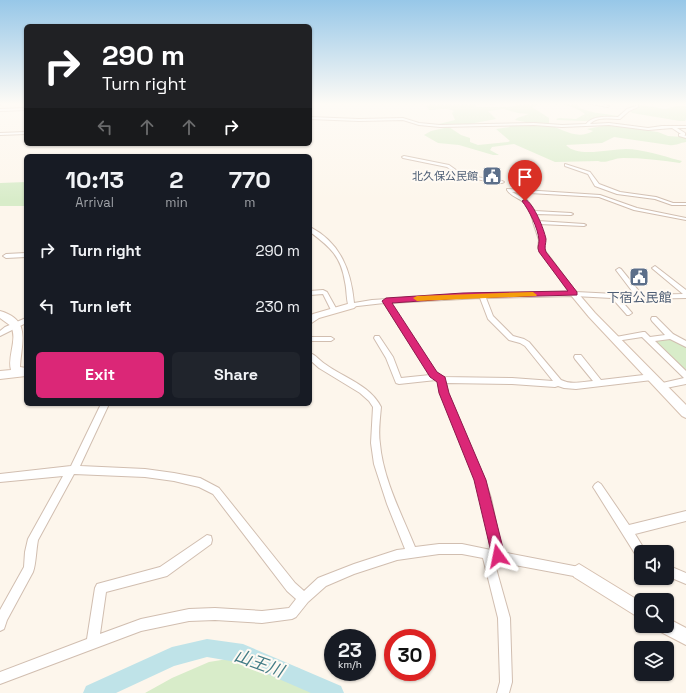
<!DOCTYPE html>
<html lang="en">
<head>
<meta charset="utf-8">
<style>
  :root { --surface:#171b24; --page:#20242c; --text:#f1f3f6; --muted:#9ea1a6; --accent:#db2777 }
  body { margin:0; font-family:"Space Grotesk","Noto Sans JP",sans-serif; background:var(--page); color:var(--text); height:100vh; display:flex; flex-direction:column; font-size:15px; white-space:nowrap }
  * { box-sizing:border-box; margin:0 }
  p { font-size:13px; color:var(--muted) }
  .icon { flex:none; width:22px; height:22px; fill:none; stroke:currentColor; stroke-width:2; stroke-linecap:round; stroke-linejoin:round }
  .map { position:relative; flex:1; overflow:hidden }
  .sheet { position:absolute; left:24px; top:154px; width:288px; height:252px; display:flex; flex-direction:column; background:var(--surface); border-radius:6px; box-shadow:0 1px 3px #0004 }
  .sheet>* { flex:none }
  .top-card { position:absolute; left:24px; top:24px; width:288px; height:122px; border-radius:6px; box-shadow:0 1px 3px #0004; background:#202124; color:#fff; overflow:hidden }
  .controls { position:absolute; left:634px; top:545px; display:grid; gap:8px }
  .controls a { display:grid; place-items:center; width:40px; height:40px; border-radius:6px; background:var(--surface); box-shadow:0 1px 3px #0004; font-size:20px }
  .speed { position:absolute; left:324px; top:629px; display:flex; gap:8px; font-size:20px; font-weight:700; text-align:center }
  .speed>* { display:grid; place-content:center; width:52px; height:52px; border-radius:50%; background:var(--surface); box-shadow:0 1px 3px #0004; line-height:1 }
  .speed small { font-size:10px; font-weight:400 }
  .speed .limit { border:6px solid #d22; background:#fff; color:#111 }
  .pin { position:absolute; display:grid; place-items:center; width:34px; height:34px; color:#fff; margin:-41px -17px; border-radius:50% 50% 50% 0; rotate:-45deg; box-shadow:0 0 4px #0007 }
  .pin .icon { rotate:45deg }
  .me { position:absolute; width:44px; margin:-22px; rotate:348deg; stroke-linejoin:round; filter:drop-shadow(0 0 3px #0008) }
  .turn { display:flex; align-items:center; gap:14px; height:84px; padding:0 12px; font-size:18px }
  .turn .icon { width:52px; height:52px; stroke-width:2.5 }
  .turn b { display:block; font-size:28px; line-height:34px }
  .lanes { display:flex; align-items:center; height:38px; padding:0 12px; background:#0003; justify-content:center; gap:20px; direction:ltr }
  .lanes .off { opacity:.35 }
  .eta { display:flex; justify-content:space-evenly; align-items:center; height:68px; text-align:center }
  .eta b { font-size:24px; font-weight:600; line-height:28px }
  .action { display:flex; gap:8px; margin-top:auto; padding:8px 12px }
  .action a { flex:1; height:46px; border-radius:6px; background:var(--accent); color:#fff; font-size:16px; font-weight:600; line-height:46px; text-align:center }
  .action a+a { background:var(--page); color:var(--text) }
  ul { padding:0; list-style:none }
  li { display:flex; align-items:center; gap:12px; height:56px; padding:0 12px }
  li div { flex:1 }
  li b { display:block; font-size:15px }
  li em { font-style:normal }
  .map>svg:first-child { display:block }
  .green { fill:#d8ecc9 }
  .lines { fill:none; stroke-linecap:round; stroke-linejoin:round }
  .river { fill:#bfe3e8; fill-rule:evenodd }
  .street-casing { stroke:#d1beb0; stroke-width:2 }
  .secondary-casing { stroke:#d6c0b0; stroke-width:2 }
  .street { fill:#fff; fill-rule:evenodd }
  .secondary { fill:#fff; fill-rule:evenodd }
  .route { fill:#db2777; stroke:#8e194d }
  .slow { fill:#f59e0b }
  .labels { text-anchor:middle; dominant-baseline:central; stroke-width:4; stroke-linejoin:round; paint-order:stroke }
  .far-service-label { font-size:11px; fill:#4e5e75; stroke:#fffaf3; text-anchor:end }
  .service-label { font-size:13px; fill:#4e5e75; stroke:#fffaf3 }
  .near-water-label { font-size:17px; font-style:italic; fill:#437c86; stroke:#fffaf3 }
</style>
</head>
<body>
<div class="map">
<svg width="686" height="693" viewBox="0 0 686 693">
  <rect width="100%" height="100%" fill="#fdf6ec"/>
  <path class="green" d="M430 103H479L476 105V107H509L527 103H580L578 107C590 114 611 114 625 117L585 121 557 120 556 119 559 118 576 119 585 114C572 103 547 101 532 107L549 118V123L546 124C562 128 576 141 593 131L587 129 607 125 658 132 668 136 683 137 686 139V142C679 143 675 146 669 145L614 137 602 143 566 145C577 158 610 149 626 149 642 149 663 156 678 160L682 161 680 163C661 160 642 158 623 158 613 158 607 164 598 161L555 162 514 144 492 147 490 150 499 155H493L459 145 438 143 424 135 431 131 449 127 461 135 470 138V142L478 145 508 142 510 141 496 129 510 127 508 125 527 126 525 122 515 120 517 118 529 114 518 113 504 109 488 111 496 119 464 125H441L439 124 455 120 452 113 454 111C447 107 437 110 429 110L426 106Z
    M642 105 665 109 676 106H686V119L685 121H680L632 113 628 107Z
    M26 182V206H0V183Z
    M676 338 686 347V373L653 341Z
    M246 656 299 668 328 693H145L172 678 209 662Z"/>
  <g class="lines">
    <path class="river" d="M207 639 243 644 341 686 344 693H311L242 663 207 657 174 666 116 693H83L86 686 172 647Z"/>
    <defs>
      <path id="street" d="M490 103H493L492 104Z
        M586 103H595L609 106 608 107Z
        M636 103H638V107L629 111 620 119C610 119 597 116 590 124L609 123 648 128 662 126H686V128H677L685 133V135H684L686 136V138L679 136V134H681L672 128 648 130 609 125 562 127 534 125 440 127 419 125 403 120 359 121 310 119V117L359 119 403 118 419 123 440 125 534 123 562 125 586 124C593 115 608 117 618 117L627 109 636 106Z
        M26 108V110L0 111V109Z
        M26 132V134L0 135V133Z
        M404 156 449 165 463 175 502 181 504 182 502 183 461 177 447 167 403 158 402 157Z
        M565 164 590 172 599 184 620 192 656 197 673 203H686V205H672L655 199 617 194 595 186 588 174 565 166Z
        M507 189 600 195 637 208 686 218V220L634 210 599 197 512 192 527 200 535 211 571 213 573 214 571 215 536 214 538 221 584 224 586 225 584 226 539 224 545 240 544 248 546 252 576 292 635 295 616 270 619 268 621 269 642 295 683 294 653 269 652 268 655 266 686 290V298L640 299 619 298 632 313 629 315H627L612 298 574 296 486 298 493 316 513 336 524 339 529 342 561 380C571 385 582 382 593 381L575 359 574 357 575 355H581L601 380 652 374 655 375 656 377 655 379 652 380 576 389 564 388 558 386 555 387 512 384 446 383 448 393 485 480 491 498 502 552 579 567 583 568 584 572 583 576 579 577 494 561 510 618 512 682 509 693H497L500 682 498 618 483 558 462 554H439L397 560 354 574 326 586 308 602 296 617 292 619 262 623 215 620 189 621 141 631 0 684V672L87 639 95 588 97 584 160 567 207 535 211 536 212 540 211 544 167 576 106 592 100 634 141 619 189 609 215 608 262 611 289 608 296 599 287 591 213 494 199 487 174 481 145 477 74 474 38 540C36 550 36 564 33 572L7 620 4 629 0 631V610L24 567 25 552 28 539 63 476 0 482V474L71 466 101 404H109L80 466 145 469 174 473 200 478 219 488 295 583 304 591 318 578 354 564 397 550 405 549 387 504 374 464 371 443 373 407 369 401 360 393 319 368 310 360V353C316 355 320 361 325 364 344 378 370 385 381 407 380 419 378 432 380 444 383 479 402 515 415 547L439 544H462L491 550 481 498 475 480 440 393 438 382 436 380 399 384 396 383 386 358 374 338 375 336H379L393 357 401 378 430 375 384 303 349 307C346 300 347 290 345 282 341 256 330 247 310 232V227C341 243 351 271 354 303L372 300 482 293 569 292 538 248 539 240 533 222V221C531 214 529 206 522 201 516 197 511 196 507 190ZM480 298 488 319 509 340 520 343 525 346 553 381 512 378 443 377 436 372 390 303Z
        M26 253V257L6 258 3 256 6 254Z
        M323 290 327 292 337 310 336 312H332L323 294 310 295V291Z
        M652 317H656L673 334 686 341V347L670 339 655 341 686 371V384L661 389 658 388 657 386 658 384 684 378 642 337 616 341 613 339 616 337 643 332H645L650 337 665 335 652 321 651 319Z
        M26 318V323L0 336V331L5 327Z
        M310 337H331L334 339 331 341H310Z
        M598 482 601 484 629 525 686 511V521L635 534 646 552H641V558L637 557 595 490 593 487 595 484Z
        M667 565 686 573V584L667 576Z"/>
      <path id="secondary" d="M0 103H3L0 105Z
        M574 291 577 292 595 313 686 405V418L682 416 589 317 570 294Z
        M351 303 356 306 354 308 319 318 310 324V316L313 314Z
        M0 311C32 320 21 343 20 367L26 368V376L0 379V371L11 370C7 356 18 340 11 326L0 318Z
        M579 564 641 602V619L574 577 571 572 574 567Z
        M667 618 686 628V645L661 632 659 626H667Z"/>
    </defs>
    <use href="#street" class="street-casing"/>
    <use href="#secondary" class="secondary-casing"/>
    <use href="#street" class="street"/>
    <use href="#secondary" class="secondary"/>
  </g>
  <linearGradient id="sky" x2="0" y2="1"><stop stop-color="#97c7e8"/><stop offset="0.52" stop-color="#fefbf6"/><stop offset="1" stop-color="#fefbf6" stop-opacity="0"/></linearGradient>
  <rect width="686" height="200" fill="url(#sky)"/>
  <path class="route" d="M525 199C534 204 544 229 546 239 546 244 544 247 546 252L577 292V295L463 298 392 303 437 372 445 377 449 393 486 480 505 556 503 561 498 563 494 561 492 556 474 480 439 393 437 382 430 377 382 301 386 298 463 293 568 291 539 252C537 247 539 245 539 240 538 228 529 210 522 201Z"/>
  <path class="slow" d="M533 292 537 295 536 296 417 301 413 298 417 296Z"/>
  <defs>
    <symbol id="civic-square" viewBox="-11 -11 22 22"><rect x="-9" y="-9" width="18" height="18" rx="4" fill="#5c6f8a" stroke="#fffaf3"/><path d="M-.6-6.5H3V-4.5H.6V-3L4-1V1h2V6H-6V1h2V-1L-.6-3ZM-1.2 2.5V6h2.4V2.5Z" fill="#fff"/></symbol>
  </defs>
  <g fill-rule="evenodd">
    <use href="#civic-square" x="481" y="165" width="22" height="22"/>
    <use href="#civic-square" x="628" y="266" width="22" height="22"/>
  </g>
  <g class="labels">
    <g class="far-service-label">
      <text x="478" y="176">北久保公民館</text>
    </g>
    <g class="service-label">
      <text x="639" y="297">下宿公民館</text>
    </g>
    <g class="near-water-label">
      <text transform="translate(259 663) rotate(20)">山王川</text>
    </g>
  </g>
</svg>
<div class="controls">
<a><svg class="icon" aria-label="sound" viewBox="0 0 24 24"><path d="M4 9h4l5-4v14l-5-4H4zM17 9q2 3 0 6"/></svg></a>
<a><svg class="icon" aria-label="search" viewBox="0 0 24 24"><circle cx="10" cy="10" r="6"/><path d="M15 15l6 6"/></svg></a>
<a><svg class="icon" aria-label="layers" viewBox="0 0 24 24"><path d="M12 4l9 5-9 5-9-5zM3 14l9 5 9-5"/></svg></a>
</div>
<div class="speed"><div>23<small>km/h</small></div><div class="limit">30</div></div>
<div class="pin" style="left:525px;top:201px;background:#d93025"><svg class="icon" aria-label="arrive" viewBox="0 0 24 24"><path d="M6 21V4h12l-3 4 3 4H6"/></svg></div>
<svg class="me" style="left:498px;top:556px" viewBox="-20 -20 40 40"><path d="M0-17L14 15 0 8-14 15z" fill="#db2777" stroke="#fff" stroke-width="4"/></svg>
<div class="top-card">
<div class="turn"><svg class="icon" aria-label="right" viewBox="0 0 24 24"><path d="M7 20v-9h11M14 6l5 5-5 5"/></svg><div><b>290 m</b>Turn right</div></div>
<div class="lanes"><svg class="icon off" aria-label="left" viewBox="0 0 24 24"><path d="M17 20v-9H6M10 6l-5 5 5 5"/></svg><svg class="icon off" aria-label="ahead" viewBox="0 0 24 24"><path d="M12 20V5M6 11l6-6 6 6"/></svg><svg class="icon off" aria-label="ahead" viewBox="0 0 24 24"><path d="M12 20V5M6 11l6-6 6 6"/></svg><svg class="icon" aria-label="right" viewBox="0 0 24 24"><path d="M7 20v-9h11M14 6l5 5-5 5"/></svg></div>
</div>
<section class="sheet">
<div class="eta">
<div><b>10:13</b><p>Arrival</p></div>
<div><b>2</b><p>min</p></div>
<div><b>770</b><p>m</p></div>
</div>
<ul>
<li><svg class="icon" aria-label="right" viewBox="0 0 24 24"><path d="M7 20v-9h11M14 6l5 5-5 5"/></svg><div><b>Turn right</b></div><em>290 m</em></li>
<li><svg class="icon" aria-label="left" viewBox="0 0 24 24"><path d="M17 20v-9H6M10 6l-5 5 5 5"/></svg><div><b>Turn left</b></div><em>230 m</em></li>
</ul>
<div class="action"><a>Exit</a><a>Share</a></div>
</section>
</div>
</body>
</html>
